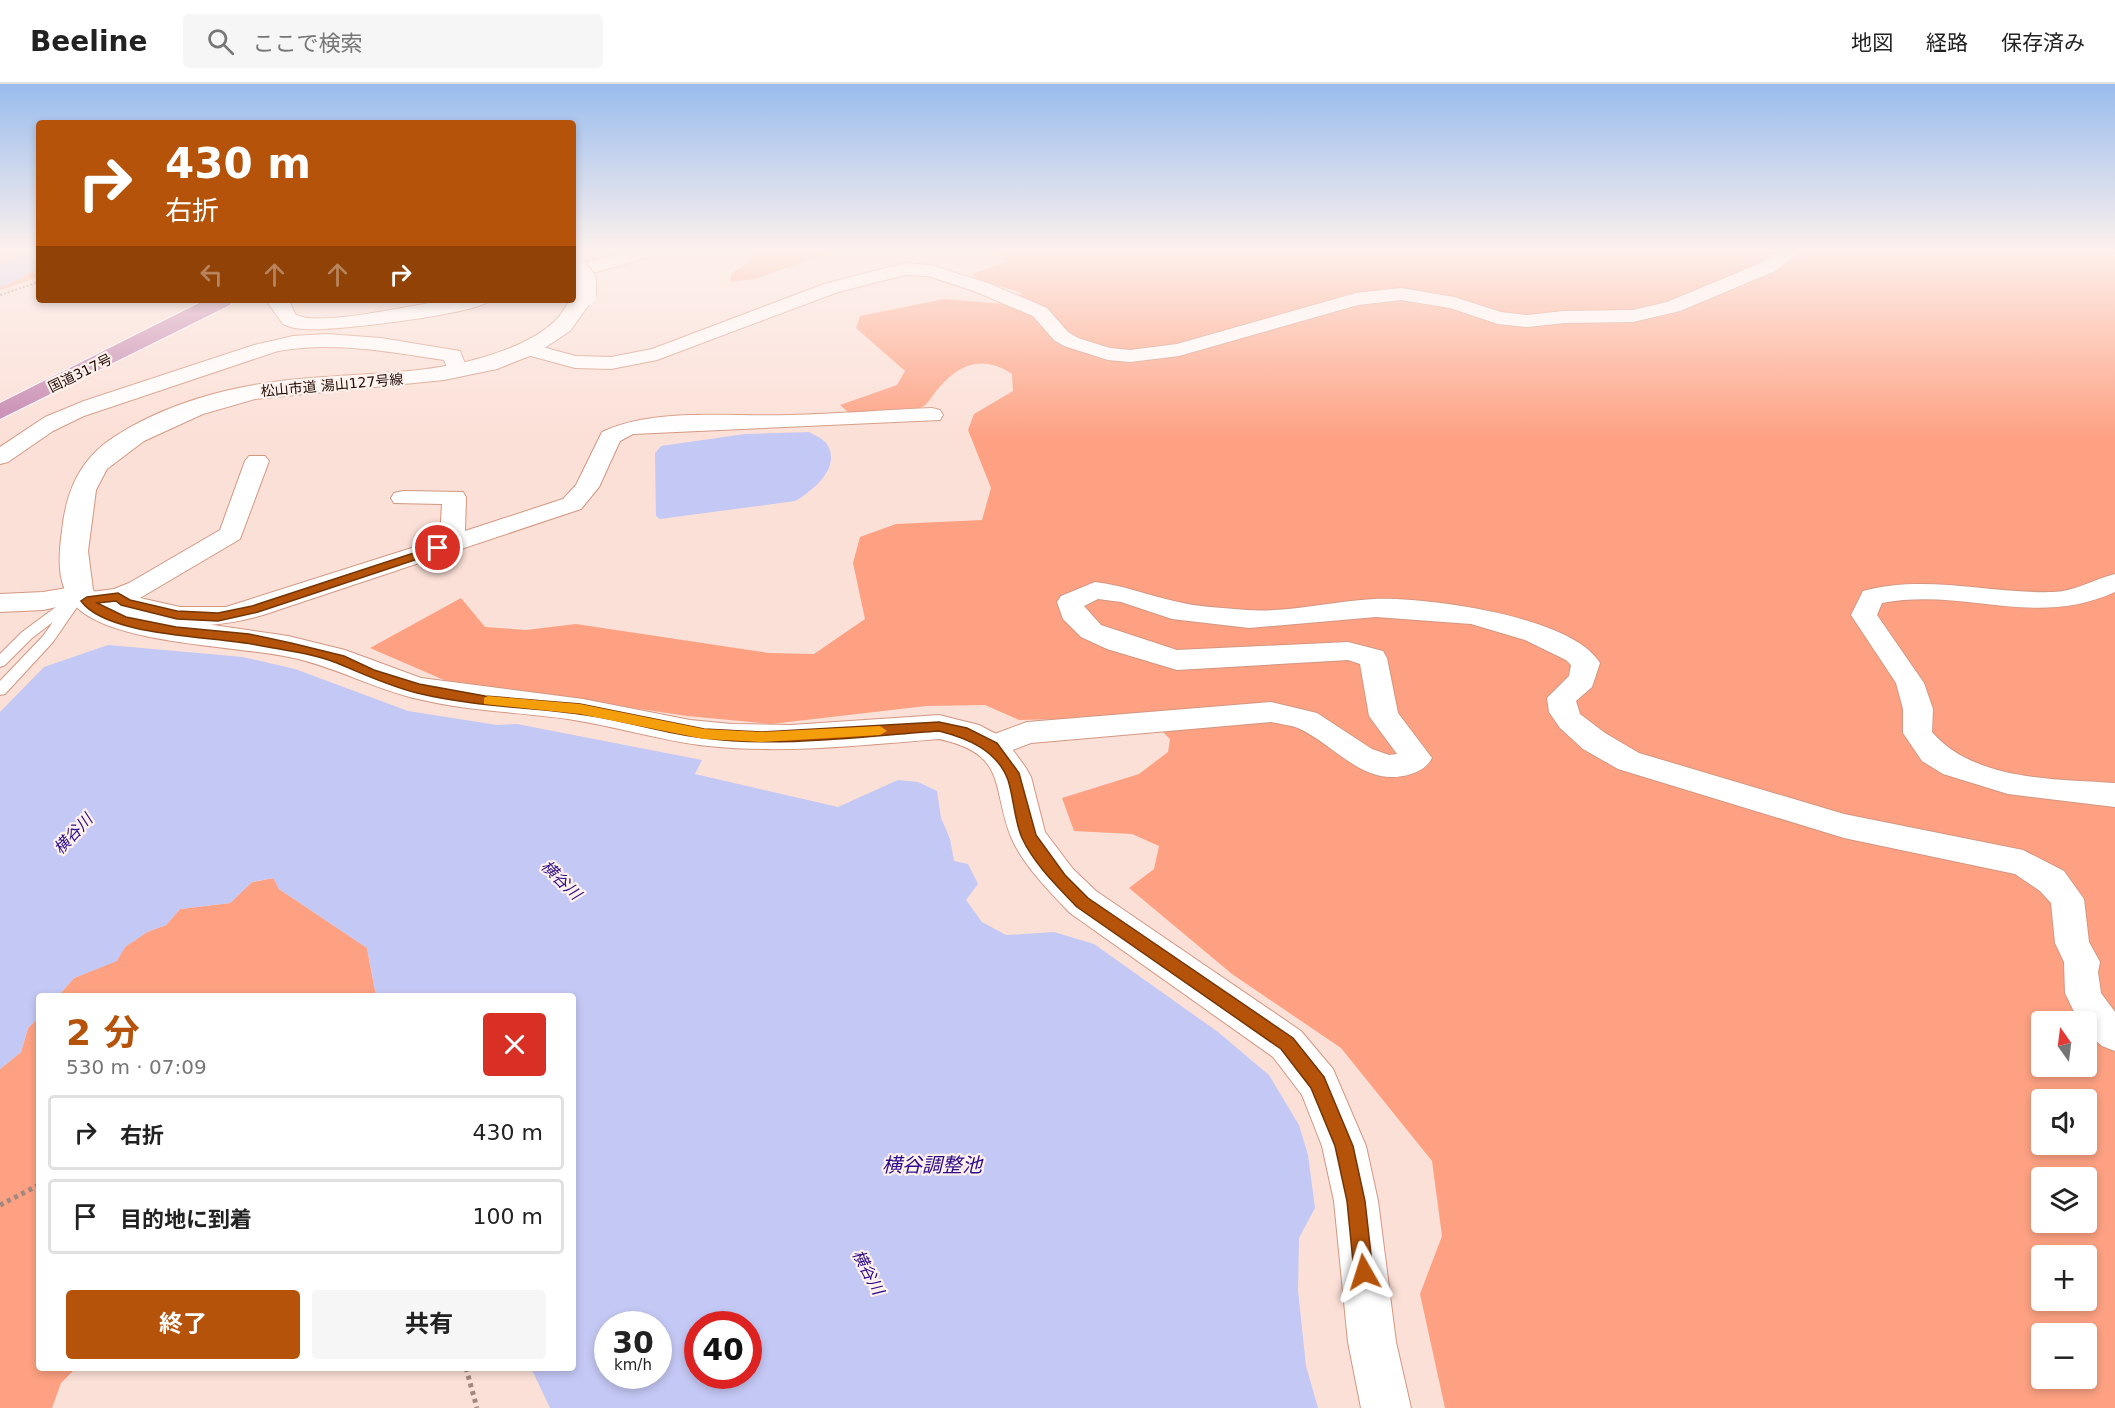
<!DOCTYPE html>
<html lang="ja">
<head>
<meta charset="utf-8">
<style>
  :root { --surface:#fff; --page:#f6f6f6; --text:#222; --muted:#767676; --line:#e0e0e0; --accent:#b45309 }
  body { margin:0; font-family:"DejaVu Sans","Noto Sans JP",sans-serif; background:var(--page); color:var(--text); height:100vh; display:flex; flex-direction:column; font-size:22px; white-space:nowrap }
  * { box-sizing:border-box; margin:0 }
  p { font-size:20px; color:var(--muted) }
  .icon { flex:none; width:33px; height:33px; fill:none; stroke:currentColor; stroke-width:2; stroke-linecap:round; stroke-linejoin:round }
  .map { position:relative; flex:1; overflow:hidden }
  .sheet { position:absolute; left:36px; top:909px; width:540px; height:378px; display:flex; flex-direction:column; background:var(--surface); border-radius:6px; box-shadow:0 3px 9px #0003 }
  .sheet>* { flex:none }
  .guide { position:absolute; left:36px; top:36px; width:540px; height:183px; border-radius:6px; box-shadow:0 3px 9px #0003; background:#b45309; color:#fff; overflow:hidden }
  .needle { width:39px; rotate:346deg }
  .fabs { position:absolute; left:2031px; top:927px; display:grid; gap:12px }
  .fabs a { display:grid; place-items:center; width:66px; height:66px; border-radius:6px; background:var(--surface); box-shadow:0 3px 9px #0003; font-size:30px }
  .speed { position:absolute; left:594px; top:1227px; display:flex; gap:12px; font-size:30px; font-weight:700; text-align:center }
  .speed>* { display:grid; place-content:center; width:78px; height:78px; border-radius:50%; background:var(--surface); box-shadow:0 3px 9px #0003; line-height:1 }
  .speed small { font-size:15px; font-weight:400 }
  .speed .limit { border:9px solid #d22; background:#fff; color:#111 }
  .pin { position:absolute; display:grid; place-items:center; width:51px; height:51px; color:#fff; margin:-26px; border:3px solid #fff; border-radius:50%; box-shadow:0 2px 6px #0007 }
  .me { position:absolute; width:66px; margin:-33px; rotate:354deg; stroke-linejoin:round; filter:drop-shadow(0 0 4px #0008) }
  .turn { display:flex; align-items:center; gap:21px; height:126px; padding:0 30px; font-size:27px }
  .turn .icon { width:78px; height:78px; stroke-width:2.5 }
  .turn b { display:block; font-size:42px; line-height:51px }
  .lanes { display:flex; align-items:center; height:57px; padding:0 30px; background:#0003; justify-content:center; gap:30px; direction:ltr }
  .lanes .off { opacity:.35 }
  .round { display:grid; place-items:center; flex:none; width:63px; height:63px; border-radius:6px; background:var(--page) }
  .headline { display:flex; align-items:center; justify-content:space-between; height:102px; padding:0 30px }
  h1 { font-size:36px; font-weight:700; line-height:45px; color:var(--accent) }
  .cta { display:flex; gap:12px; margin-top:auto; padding:12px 30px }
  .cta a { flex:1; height:69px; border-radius:6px; background:var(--accent); color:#fff; font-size:24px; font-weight:700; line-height:69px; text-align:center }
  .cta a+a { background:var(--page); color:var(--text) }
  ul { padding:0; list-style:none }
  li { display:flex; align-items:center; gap:18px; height:75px; margin:0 12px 9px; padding:0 18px; border:3px solid var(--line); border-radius:6px }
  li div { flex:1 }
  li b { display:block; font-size:22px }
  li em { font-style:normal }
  header { display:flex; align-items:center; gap:36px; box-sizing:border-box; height:84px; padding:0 30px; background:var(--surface); border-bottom:2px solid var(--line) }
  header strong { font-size:28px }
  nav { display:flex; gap:33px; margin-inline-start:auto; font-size:21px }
  .search { width:420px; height:54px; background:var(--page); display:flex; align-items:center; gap:15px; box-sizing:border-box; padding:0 21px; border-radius:6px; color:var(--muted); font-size:22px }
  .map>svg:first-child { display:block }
  .green { fill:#fda182; fill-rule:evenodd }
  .water { fill:#c4c8f4; fill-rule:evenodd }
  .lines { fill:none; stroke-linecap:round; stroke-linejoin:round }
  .river { fill:#c4c8f4; fill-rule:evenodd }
  .lane-casing { stroke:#d49681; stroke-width:2 }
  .street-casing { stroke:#d49681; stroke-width:2 }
  .secondary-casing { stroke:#d49681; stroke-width:2 }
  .highway-casing { stroke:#fff; stroke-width:2 }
  .path-far1 { stroke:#a18981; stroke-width:2; stroke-dasharray:2 2; stroke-linecap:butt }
  .path { stroke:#a18981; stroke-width:5; stroke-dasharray:4 4; stroke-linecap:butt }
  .lane { fill:#fff; fill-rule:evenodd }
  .street { fill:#fff; fill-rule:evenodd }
  .secondary { fill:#fff; fill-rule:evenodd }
  .highway { fill:#c486b0; fill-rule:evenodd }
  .secondary-bridge-casing { stroke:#d49681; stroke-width:24; stroke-linecap:butt }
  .secondary-bridge { stroke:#fff; stroke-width:22 }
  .route { fill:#b45309; stroke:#753606; stroke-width:1.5 }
  .slow { fill:#f59e0b }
  .labels { text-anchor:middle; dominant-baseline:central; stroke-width:4.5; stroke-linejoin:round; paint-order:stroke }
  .far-street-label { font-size:14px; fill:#1f0a04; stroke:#fef1ec }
  .water-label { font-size:16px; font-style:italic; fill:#2b0b8a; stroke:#fef1ec }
  .near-water-label { font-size:20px; font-style:italic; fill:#2b0b8a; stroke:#fef1ec }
</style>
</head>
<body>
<header>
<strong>Beeline</strong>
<div class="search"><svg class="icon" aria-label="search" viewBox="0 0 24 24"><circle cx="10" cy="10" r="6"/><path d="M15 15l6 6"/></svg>ここで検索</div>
<nav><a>地図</a><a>経路</a><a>保存済み</a></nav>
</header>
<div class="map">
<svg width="2115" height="1324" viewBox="0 0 2115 1324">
  <rect width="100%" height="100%" fill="#fbe0d7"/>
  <path class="green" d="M3 168H39V193L0 206V169Z
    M752 168H832L755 195 730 198 732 189 746 180Z
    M1000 168H2115V1324H1445L1420 1210 1442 1152 1432 1077 1341 964 1232 890 1129 804 1154 785 1159 762 1132 750 1074 747 1062 714 1139 690 1168 668 1170 655 1148 633 1019 636 985 621 926 622 771 640 687 632 444 596 370 564 461 514 485 543 526 546 576 540 769 569 814 570 865 535 853 479 860 453 896 440 982 436 991 404 968 346 974 330 1013 307 1012 290C983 270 958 280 937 306 932 312 928 320 922 323 900 332 871 329 848 328L840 321 897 301 905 287 856 244 860 232 944 215 1005 220 1022 209 977 195 972 190 1005 178ZM2042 938H2086V982H2042ZM2042 1016H2086V1060H2042ZM2042 1094H2086V1138H2042ZM2042 1172H2086V1216H2042ZM2042 1250H2086V1294H2042Z
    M274 794 279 805 367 864 376 912H58L74 894 116 877 125 863 147 848 166 841 180 825 230 819 252 798Z
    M39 933V1284H76L61 1299 52 1324H0V985L21 968 28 944Z"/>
  <path class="water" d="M809 348C814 351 822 354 826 359 843 382 813 407 795 417L660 435 656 432 655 369 661 362 745 350Z
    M108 561 243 573 295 585 408 627 497 641 517 640 702 676 695 690 838 723 898 696 918 698 937 707 941 734 950 755 954 777 968 780 978 800 966 816 982 838 1006 851 1054 848 1094 860 1218 948 1269 991 1299 1041 1308 1071 1315 1124 1299 1154 1298 1206 1306 1282 1318 1324H550L531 1284H573V912H376L367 864 279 805 273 794 252 798 230 819 180 825 166 841 147 848 125 863 117 877 74 894 58 912H39V933L28 944 21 968 0 985V628L44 583ZM608 1240H658V1292H608ZM698 1240H748V1292H698Z"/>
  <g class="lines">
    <path class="river" d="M25 168H39V184L10 200 0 203V182Z"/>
    <defs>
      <path id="lane" d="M79 506 86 510 53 558 5 610 0 611V597L43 552 53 538 32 554 5 581 0 583V570L22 548Z"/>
      <path id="street" d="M623 168H655L652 172 573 195V183Z
        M1778 168H1800L1775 187 1680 227 1633 238 1564 239 1527 243 1498 240 1450 224 1401 216 1358 221 1179 272 1130 278 1108 276 1064 262 1054 256 1033 232 974 207 928 192 905 191 838 208 657 276 611 285 575 284 520 269 517 265 520 261 527 259 576 272 611 273 652 265 824 200 905 179 930 181 988 199 1047 224 1068 248 1078 254 1110 264 1130 266 1177 260 1356 209 1401 204 1454 213 1501 228 1527 231 1564 227 1633 226 1667 218 1761 179Z
        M266 216H289L295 230C316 245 422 218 452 216 465 215 477 216 490 216 480 230 328 248 305 245 298 245 289 243 283 240Z
        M327 250 381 254 460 267 468 287 464 291H450L444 276C388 268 334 257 278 267L84 332 53 347 8 378 0 380V363L45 333 84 317 254 261 293 252Z
        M932 324 940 326 943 331 940 336 633 350 620 357 599 403 581 425 263 531C224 542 189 545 149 535 137 532 126 525 114 522 102 520 90 526 78 523L75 519 43 526 0 528V510L43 508 79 502 88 504 91 508 114 505 129 499 220 446 245 377 249 372H265L269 377 240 455 140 514 180 523H226L440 455 442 420 394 419 391 414 394 409 403 407 463 408 466 413 465 447 563 415 576 401 602 348C654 323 732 333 789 331 837 330 884 326 932 324Z
        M2115 490V508C2034 545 1964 503 1882 519L1877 531 1924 599 1933 625 1932 648C1974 697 2056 695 2115 699V723L2008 710 1943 690 1922 677 1903 649V625L1896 599 1851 531 1863 507C1927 490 1989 510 2054 508 2076 507 2094 495 2115 490Z
        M1095 498C1123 501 1147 511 1174 517 1197 523 1223 524 1247 526 1287 529 1333 517 1374 515 1426 513 1572 532 1600 579L1592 603 1576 617 1580 630 1605 649 1639 669 1844 730 2023 766 2064 787 2084 815 2089 858 2100 878 2098 888 2101 909 2115 928V967L2102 962 2087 949 2086 938H2079L2065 909 2064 878 2055 859 2051 819 2040 807 2015 790 1844 754 1618 685 1583 665 1560 644 1549 628 1547 614 1569 592 1571 581 1566 576 1525 556 1471 540 1376 533 1249 544 1172 535 1121 518 1098 515 1084 522 1101 541 1177 566 1348 558 1383 567 1387 574 1398 629 1432 674C1427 683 1420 687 1411 690 1364 705 1336 661 1298 644 1290 641 1280 640 1271 638L1031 659 992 674 981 671 977 663 981 655 1027 638 1271 618 1317 629 1372 665 1389 671 1397 670 1369 632 1360 580 1348 576 1177 586 1107 565 1081 553 1063 535 1057 518 1061 512Z"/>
      <path id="secondary" d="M585 205 593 206 596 211 570 247 537 269 497 285 444 296 255 315 203 330 144 357 107 385 96 406 88 467 93 506 104 516 144 531 288 552 345 566 421 594 583 615 690 636 732 640 791 641 939 631 979 641 1004 654 1026 684 1031 693 1045 748 1073 785 1096 807 1301 947 1333 985 1366 1062 1378 1117 1396 1258 1411 1324H1361L1348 1258 1334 1117 1322 1062 1302 1011 1273 973 1070 829C1049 807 1023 781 1011 753 991 702 1008 670 939 655 863 661 785 670 708 662 661 657 615 642 568 635 518 628 467 627 418 615 374 605 334 582 289 573 236 562 122 560 81 527 56 507 58 475 62 447 66 407 80 375 114 353 171 316 243 299 311 294 368 289 429 290 484 273 508 266 536 255 555 237 567 226 569 209 585 205Z"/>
      <path id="highway" d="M205 216H233L230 221 0 335V319Z"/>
    </defs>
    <use href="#lane" class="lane-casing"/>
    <use href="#street" class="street-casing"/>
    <use href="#secondary" class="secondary-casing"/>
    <use href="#highway" class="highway-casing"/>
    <path class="path-far1" d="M0 211 39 198"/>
    <path class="path" d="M0 1121 39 1101
      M466 1284 477 1324"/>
    <use href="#lane" class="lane"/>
    <use href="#street" class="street"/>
    <use href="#secondary" class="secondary"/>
    <use href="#highway" class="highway"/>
    <defs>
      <path id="secondary-bridge" d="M573 180 585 196V211"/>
    </defs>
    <use href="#secondary-bridge" class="secondary-bridge-casing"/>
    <use href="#secondary-bridge" class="secondary-bridge"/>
  </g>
  <linearGradient id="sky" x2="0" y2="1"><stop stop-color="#99bced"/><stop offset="0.47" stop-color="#fdf1ed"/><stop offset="1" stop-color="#fdf1ed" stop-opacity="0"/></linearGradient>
  <rect width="2115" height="354" fill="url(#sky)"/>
  <path class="route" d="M438 461 442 462V467L258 528 218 537 177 535 121 521 116 517 97 519 126 533 176 543 249 550 291 559 344 572 374 586 419 600 485 612 580 620 704 645 761 648 939 638 967 644 997 659 1019 689 1036 751 1065 791 1088 814 1293 954 1324 993 1353 1062 1365 1117 1373 1188 1371 1195 1364 1197 1357 1195 1354 1188 1347 1117 1335 1062 1311 1004 1281 965 1077 823C1058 803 1034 780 1022 754 1014 735 1014 715 1008 696 997 666 967 654 939 647 865 652 777 664 704 654 662 649 621 635 579 630 525 623 471 622 417 609 389 602 363 590 337 579 312 569 283 566 257 561 214 552 107 553 81 517L87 513 118 509 130 516 177 527 218 529 252 522Z"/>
  <path class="slow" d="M488 612 580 620 704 645 761 648 880 642 887 647 880 651 761 658 704 655 580 630 484 620V614Z"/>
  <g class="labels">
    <g class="far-street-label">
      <text transform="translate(80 289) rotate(-26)">国道317号</text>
      <text transform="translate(332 301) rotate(-5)">松山市道 湯山127号線</text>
    </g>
    <g class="water-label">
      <text transform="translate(73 750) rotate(-47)">横谷川</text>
      <text transform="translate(561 796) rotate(44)">横谷川</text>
      <text transform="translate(868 1188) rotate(62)">横谷川</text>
    </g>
    <g class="near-water-label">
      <text x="932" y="1081">横谷調整池</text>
    </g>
  </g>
</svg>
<div class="fabs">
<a><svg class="needle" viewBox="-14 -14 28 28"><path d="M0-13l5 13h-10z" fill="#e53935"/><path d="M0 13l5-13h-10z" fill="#767676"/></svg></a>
<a><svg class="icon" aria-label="sound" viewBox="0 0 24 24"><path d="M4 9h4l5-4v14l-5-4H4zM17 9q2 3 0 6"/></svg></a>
<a><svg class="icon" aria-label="layers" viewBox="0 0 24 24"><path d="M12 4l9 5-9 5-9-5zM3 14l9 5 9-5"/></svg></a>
<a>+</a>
<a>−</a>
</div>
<div class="speed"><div>30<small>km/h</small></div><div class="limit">40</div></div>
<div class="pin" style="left:438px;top:464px;background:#d93025"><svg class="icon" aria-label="arrive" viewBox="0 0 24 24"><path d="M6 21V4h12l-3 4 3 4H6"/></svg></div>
<svg class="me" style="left:1364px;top:1188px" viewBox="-20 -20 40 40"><path d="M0-17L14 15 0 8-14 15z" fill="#b45309" stroke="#fff" stroke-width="4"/></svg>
<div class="guide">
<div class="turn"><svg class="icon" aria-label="right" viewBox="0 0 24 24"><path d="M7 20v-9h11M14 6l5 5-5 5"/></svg><div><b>430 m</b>右折</div></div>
<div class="lanes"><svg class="icon off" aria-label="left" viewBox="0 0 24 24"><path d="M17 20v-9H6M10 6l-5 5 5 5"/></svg><svg class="icon off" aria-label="ahead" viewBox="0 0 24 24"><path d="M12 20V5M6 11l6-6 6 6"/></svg><svg class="icon off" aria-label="ahead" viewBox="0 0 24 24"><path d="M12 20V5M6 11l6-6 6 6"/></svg><svg class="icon" aria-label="right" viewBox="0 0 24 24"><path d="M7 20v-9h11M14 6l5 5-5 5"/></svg></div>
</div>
<section class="sheet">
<div class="headline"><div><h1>2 分</h1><p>530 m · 07:09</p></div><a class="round" style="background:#d93025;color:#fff"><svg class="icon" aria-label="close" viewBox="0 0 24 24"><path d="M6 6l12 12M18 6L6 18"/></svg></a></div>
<ul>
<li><svg class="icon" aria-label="right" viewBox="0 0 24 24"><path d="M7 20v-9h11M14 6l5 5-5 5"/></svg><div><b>右折</b></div><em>430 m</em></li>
<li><svg class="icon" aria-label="arrive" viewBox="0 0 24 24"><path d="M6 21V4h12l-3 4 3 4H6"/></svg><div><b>目的地に到着</b></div><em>100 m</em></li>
</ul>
<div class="cta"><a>終了</a><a>共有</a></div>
</section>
</div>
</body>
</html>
